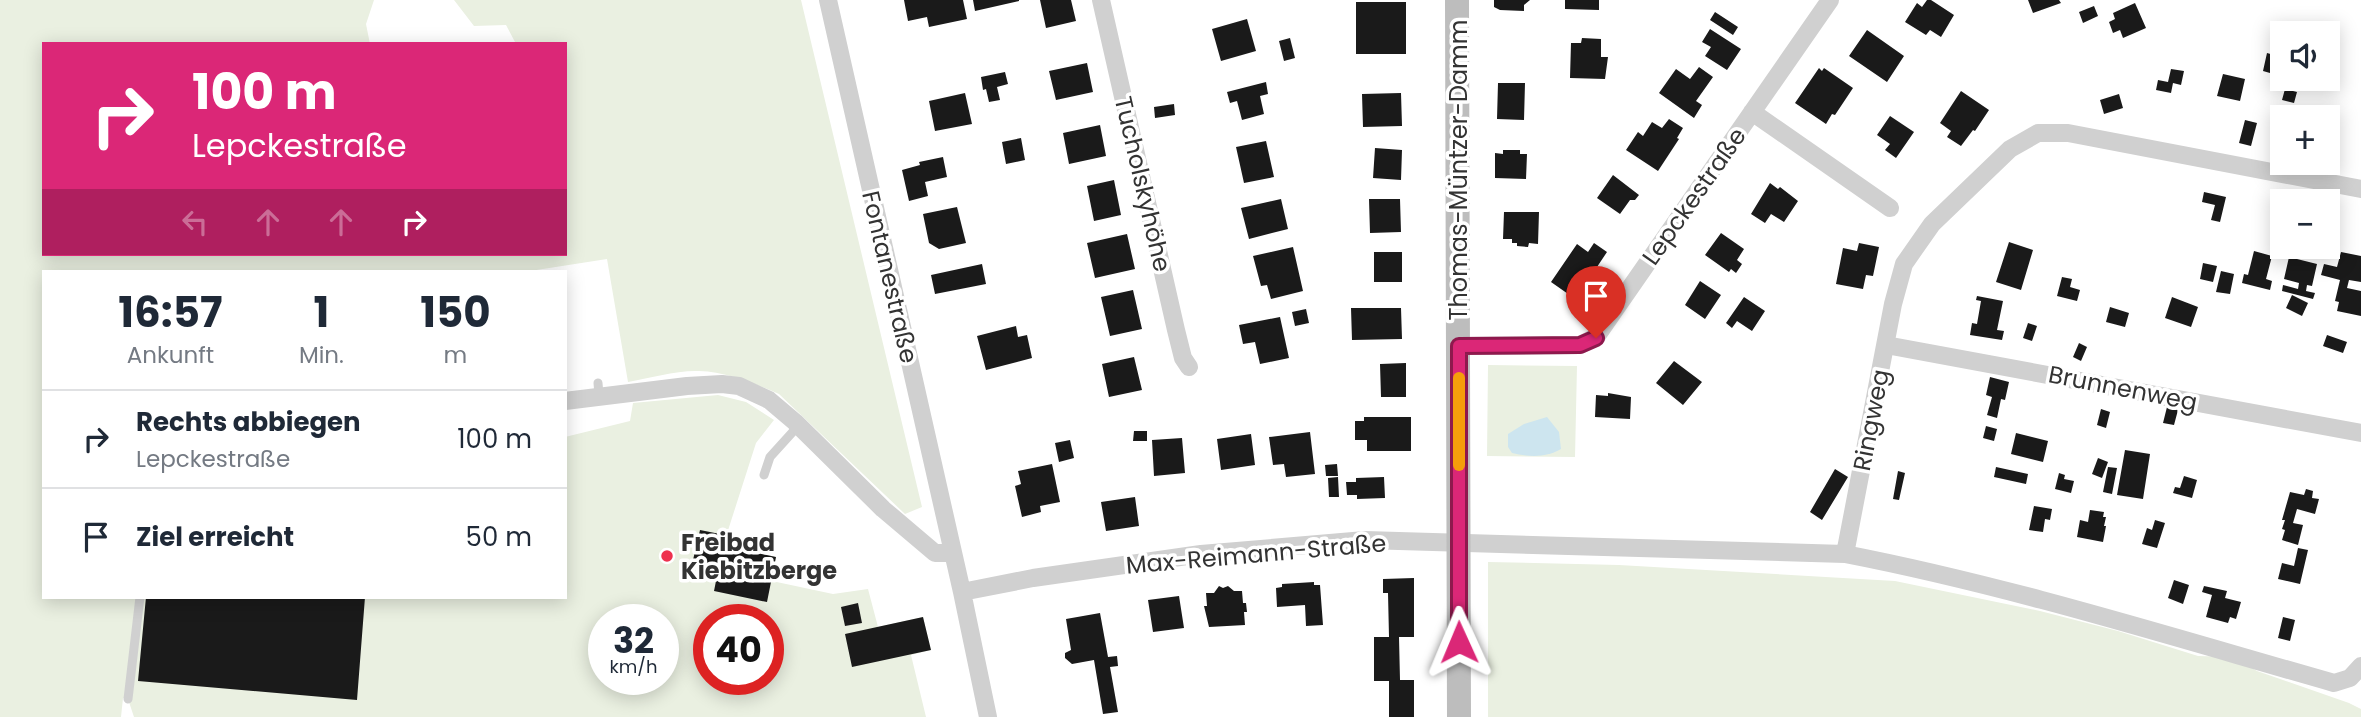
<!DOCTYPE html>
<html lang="de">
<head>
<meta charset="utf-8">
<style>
  :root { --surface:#fff; --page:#f6f6f7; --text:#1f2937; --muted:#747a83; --line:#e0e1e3 }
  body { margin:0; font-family:Poppins,sans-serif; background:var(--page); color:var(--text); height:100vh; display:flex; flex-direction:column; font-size:26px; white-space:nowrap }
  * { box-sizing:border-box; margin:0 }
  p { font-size:23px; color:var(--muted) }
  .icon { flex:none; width:38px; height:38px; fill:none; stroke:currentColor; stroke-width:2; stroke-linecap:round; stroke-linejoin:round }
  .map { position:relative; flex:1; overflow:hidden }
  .side { position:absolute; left:42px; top:270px; width:525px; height:329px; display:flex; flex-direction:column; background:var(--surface); border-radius:0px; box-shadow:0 4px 18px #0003 }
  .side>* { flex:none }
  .top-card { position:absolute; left:42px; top:42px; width:525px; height:214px; border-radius:0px; box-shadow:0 4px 18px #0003; background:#db2777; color:#fff; overflow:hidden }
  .tools { position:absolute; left:2270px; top:21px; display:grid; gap:14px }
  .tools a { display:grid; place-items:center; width:70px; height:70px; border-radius:0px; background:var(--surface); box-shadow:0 4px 18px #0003; font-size:35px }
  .speed { position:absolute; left:588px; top:604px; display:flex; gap:14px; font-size:35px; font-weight:700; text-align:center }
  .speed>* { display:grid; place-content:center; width:91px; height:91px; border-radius:50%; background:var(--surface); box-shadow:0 4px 18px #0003; line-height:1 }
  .speed small { font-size:18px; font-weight:400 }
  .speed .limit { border:10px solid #d22; background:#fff; color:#111 }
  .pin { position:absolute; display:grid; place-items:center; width:60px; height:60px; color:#fff; margin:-72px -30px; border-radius:50% 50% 50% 0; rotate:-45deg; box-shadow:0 0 7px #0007 }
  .pin .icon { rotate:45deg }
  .me { position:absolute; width:77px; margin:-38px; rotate:359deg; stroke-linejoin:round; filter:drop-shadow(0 0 5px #0008) }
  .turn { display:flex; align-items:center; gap:24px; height:147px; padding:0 35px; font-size:32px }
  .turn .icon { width:91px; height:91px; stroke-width:2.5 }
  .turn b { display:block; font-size:49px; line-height:60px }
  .lanes { display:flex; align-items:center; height:66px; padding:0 35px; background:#0003; justify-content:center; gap:35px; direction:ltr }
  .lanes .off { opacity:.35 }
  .eta { display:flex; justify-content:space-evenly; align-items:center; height:119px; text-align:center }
  .eta b { font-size:42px; font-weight:700; line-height:49px }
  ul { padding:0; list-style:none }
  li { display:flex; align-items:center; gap:21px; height:98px; padding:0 35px; border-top:2px solid var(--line) }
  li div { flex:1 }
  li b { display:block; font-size:26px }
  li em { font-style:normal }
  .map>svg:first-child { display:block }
  .green { fill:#eaf0e1; fill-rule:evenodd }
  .water { fill:#cde5ef }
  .building { fill:#1a1a1a }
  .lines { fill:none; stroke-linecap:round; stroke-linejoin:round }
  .lane { stroke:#d0d0d0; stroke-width:9 }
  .street { stroke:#d0d0d0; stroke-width:18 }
  .secondary { stroke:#bdbdbd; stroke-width:24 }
  .route-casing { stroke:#8e194d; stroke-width:18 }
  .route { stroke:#db2777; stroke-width:12 }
  .slow { stroke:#f59e0b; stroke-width:12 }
  .poi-dot { fill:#ee314e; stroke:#fff; stroke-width:2.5 }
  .labels { text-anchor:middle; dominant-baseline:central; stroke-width:7; stroke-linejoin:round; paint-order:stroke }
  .street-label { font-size:24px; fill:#333; stroke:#fff }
  .poi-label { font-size:24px; font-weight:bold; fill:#333; stroke:#fff; text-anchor:start }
</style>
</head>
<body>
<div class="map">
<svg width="2361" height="717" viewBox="0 0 2361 717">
  <rect width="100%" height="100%" fill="#fff"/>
  <path class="green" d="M0 0H374L366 24 370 44H44V254H565V44H513L515 42 506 25 474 26 454 0H801L922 507 905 514 779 394C753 383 728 372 699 371 678 370 649 378 628 382L607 259 530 271H44V597H565V437L630 421 633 403 718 395 746 402 774 420 756 443 723 546 776 557 772 581 833 594 868 589 878 627 923 617 931 650 911 655 926 717H134L128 699 123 698 121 717H0ZM604 620H663V679H604ZM709 620H768V679H709Z
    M1488 365 1577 366 1575 457 1487 456Z
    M1488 562 1619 565 1895 581 2040 611 2118 631 2198 656 2232 657 2257 671 2349 703 2361 709V717H1488Z"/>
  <path class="water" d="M1547 417 1559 432 1561 449C1545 458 1530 457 1512 453L1508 447V434L1524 424Z"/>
  <path class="building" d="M904 0H963L967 19 929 27 927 17 908 21Z
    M973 0H1019V1L975 11Z
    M1040 0H1071L1076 21 1046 28Z
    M1494 0H1530L1524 5V11L1500 10 1494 7Z
    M1565 0H1599V10L1565 9Z
    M1927 0H1931L1954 15 1941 37 1930 30 1926 35 1905 22 1917 3 1922 7Z
    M2028 0H2059L2061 3 2033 13Z
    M1356 2H1406V54H1356Z
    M2135 3 2146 28 2123 38 2120 30 2113 33 2109 22 2115 19 2113 13Z
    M2094 6 2098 16 2083 23 2079 12Z
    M1715 12 1738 27 1733 35 1710 20Z
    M1247 19 1256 51 1221 61 1212 29Z
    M1710 29 1741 49 1727 70 1705 56 1711 47 1702 42Z
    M1867 30 1904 56 1887 82 1849 56Z
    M1290 38 1295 58 1284 61 1279 41Z
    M1582 38 1601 39V57H1608L1605 79 1570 78 1571 43H1581Z
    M2267 53 2281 57 2279 67 2272 65 2270 73 2263 71Z
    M1087 63 1093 92 1056 100 1049 71Z
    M1699 67 1713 77 1696 101 1702 105 1694 118 1659 93 1676 69 1690 79Z
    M1819 68 1822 71 1824 68 1853 88 1835 115 1832 114 1826 124 1795 103Z
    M2171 69 2184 71 2181 85 2173 83 2171 93 2156 90 2158 80 2168 82Z
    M1005 72 1008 84 997 87 1000 100 989 102 986 89 983 90 981 77Z
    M2223 74 2245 79 2240 101 2217 96Z
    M1266 82 1268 94 1260 96 1264 114 1242 120 1237 101 1230 103 1227 92Z
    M1498 83H1525L1524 120 1497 119Z
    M2285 89 2297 92 2294 103 2282 100Z
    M1961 91 1989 110 1975 131 1973 130 1961 146 1947 137 1951 131 1940 123Z
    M965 93 972 124 935 131 929 101Z
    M1401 93 1402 126 1363 127 1362 94Z
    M2119 94 2123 108 2104 114 2100 100Z
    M1174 104 1175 115 1155 118 1154 107Z
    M1890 116 1914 132 1896 158 1885 150 1890 144 1877 135Z
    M1669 119 1683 128 1677 138 1679 139 1658 171 1626 150 1638 132 1643 136 1652 122 1662 128Z
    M2245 120 2257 123 2251 146 2239 143Z
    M1100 125 1106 156 1069 164 1063 133Z
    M1021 138 1025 160 1006 164 1002 142Z
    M1266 141 1274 177 1244 183 1236 147Z
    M1375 148 1402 150 1401 180 1373 178Z
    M1503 150H1520V154H1527L1526 179 1495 178V153L1503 154Z
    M943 157 947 177 925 182 928 196 909 201 902 170 920 165 919 162Z
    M1613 175 1639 195 1635 200H1630L1620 214 1597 198Z
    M1114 180 1121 215 1094 221 1087 186Z
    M1770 183 1778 189 1780 187 1798 201 1784 222 1771 214 1765 223 1751 214Z
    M2204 192 2226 197 2220 222 2211 220 2215 205 2202 202Z
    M1281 199 1288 229 1249 239 1241 208Z
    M1369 199H1400L1401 232 1370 233Z
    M957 207 966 243 939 249 929 243 923 214Z
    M1504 212H1539L1538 244 1529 243 1528 247 1517 246V243H1512V239H1503Z
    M1721 233 1744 249 1737 260 1742 264 1736 273 1731 269 1729 272 1705 255Z
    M1127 234 1135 269 1095 278 1087 243Z
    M2009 242 2033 250 2021 290 1996 282Z
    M1594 243 1607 252 1593 273 1588 270 1571 296 1551 282 1577 244 1588 252Z
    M1859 243 1879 247 1873 276 1866 275 1863 289 1836 284 1843 248 1857 251Z
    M1293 247 1303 291 1271 299 1267 285 1261 286 1253 256Z
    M2254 251 2272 256 2266 279 2272 281 2270 290 2242 283 2244 274 2248 275Z
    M1374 252H1402V282H1374Z
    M2341 252 2361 256V282L2349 280 2347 288 2361 291V316L2337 311 2339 302 2335 301 2340 280 2321 275 2324 264 2337 267Z
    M2289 257 2317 264 2312 286 2307 285 2306 291 2315 293 2313 299 2282 291 2283 285 2298 289 2299 283 2284 279Z
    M2203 263 2217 266 2213 282 2200 279Z
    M982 264 986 284 935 294 931 275Z
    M2221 271 2234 274 2230 294 2216 292Z
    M2062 277 2072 279 2070 287 2080 290 2077 301 2057 296Z
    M1700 281 1721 295 1705 319 1685 305Z
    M1133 290 1142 329 1110 336 1101 297Z
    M2292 295 2308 303 2302 316 2286 308Z
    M1977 296 2003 301 1997 330 2004 331 2002 340 1970 335 1972 323 1977 324 1981 301 1976 300Z
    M1744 297 1765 311 1752 331 1737 321 1732 328 1726 323Z
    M2172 297 2198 307 2191 327 2165 318Z
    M2110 307 2129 313 2125 327 2106 322Z
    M1351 308H1401L1402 339 1352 340Z
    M1306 309 1309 323 1295 326 1292 312Z
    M1280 317 1289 358 1260 364 1255 342 1243 344 1239 325Z
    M2028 323 2037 326 2032 341 2023 338Z
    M1016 326 1018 337 1027 335 1032 358 986 370 977 336Z
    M2327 335 2347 342 2343 353 2323 346Z
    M2079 343 2087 347 2081 361 2073 357Z
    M1134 357 1142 390 1109 397 1102 364Z
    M1674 361 1702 382 1683 405 1656 383Z
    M1406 363V397H1381L1380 364Z
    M1990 377 2009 382 2005 400 2001 399 1997 418 1987 415 1992 397 1986 395Z
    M1608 393 1631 397 1630 419 1595 417 1596 395 1608 396Z
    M2167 407 2178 410 2174 425 2163 423Z
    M2101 409 2110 412 2106 428 2097 425Z
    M1364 417H1411V451H1367V440H1355V421H1364Z
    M1986 426 1997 429 1994 441 1983 438Z
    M1134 431H1147V441H1133Z
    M1310 432 1315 474 1286 477 1284 464 1273 465 1269 437Z
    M2016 433 2048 441 2043 462 2011 454Z
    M1251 434 1255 465 1221 470 1217 439Z
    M1182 438 1185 473 1154 476 1152 440Z
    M1070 440 1074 458 1059 462 1055 443Z
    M2125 450 2150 454 2143 499 2117 495Z
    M2098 458 2108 462 2102 478 2092 474Z
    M1052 464 1060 502 1040 506 1041 512 1022 517 1015 486 1021 484 1018 471Z
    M1337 464 1338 476H1326L1325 465Z
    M1996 467 2028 474 2026 484 1994 477Z
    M2108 467 2117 468 2112 494 2103 492Z
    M1835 469 1848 477 1822 520 1810 512Z
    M1898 471 1905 473 1899 500 1893 499Z
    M2059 473 2065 475 2064 479 2074 481 2071 493 2055 489Z
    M2184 476 2197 480 2192 498 2173 493 2175 487 2180 488Z
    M1338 477 1339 497H1329L1328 478Z
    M1384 477 1385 498 1357 499V495H1347L1346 482H1356V478Z
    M2306 489 2313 491 2312 498 2319 499 2315 514 2297 509 2293 523 2303 525 2298 545 2282 540 2285 530 2282 529 2285 520H2282L2290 492 2304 495Z
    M1135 497 1139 526 1106 531 1101 502Z
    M2034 506 2052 509 2050 520 2045 519 2043 532 2029 530Z
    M2090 510 2104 512 2103 517H2106L2104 526H2106L2103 542 2077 537 2080 520 2088 522Z
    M2155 520 2165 523 2157 548 2142 544 2147 528 2152 530Z
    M700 530 725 535 723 546 776 557 767 602 714 591 719 566 693 560Z
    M2298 548 2308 550 2300 584 2278 579 2282 563 2294 566Z
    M1414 578V637H1399L1400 680H1414V717H1389V681H1374V637H1389L1388 593H1383V579Z
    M2174 580 2189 585 2183 604 2168 598Z
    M1314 582V585H1320L1323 625 1306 626 1305 605 1277 607 1276 588 1282 587V584Z
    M1219 586 1223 588 1228 586 1234 591H1242L1243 603H1246L1247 612H1244L1245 625 1209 627 1204 606H1207L1206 593H1214Z
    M2204 586 2227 591 2225 598 2241 602 2236 619 2230 617 2228 623 2206 617 2212 595 2202 592Z
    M1179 596 1184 628 1153 632 1148 600Z
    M146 597H365L357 700 138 681Z
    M858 603 862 623 845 626 841 607Z
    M1100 613 1108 657 1117 656 1118 666 1110 667 1118 712 1103 714 1094 660 1072 664 1065 658V653L1071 650 1066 619Z
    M923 617 931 650 852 667 845 634Z
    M2283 617 2295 620 2290 641 2278 638Z"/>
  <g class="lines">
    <path class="lane" d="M598 383 599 395
      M764 475 770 457 799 425
      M128 699 140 597"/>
    <path class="street" d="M828 0 962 592 988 717
      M1101 0 1176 330 1183 358 1189 367
      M1752 112 1890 208
      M1886 345 2361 433
      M1459 346 1580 345 1596 337 1830 0
      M565 401 687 386 722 384 739 386 769 400 795 422 883 509 935 553H952
      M1845 554 1893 304 1904 264 1932 224 2010 149 2038 133H2068L2361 189
      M962 592 1033 578 1201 554 1365 540 1845 554C2010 586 2172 637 2334 683L2350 678 2361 666"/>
    <path class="secondary" d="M1457 0 1459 717"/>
  </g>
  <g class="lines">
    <defs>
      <path id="route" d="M1459 642V346L1580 345 1596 338"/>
    </defs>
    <use href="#route" class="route-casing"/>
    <use href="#route" class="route"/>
    <path class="slow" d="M1459 378V465"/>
  </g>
  <circle class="poi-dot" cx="667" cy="556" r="7"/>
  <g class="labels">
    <g class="street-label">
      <text transform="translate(1458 170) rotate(-90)">Thomas-Müntzer-Damm</text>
      <text transform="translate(1143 184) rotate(77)">Tucholskyhöhe</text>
      <text transform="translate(1694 196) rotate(-55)">Lepckestraße</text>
      <text transform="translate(890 277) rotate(77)">Fontanestraße</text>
      <text transform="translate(2123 388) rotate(11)">Brunnenweg</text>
      <text transform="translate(1871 420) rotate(-79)">Ringweg</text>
      <text transform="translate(1256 554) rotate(-5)">Max-Reimann-Straße</text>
    </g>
    <g class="poi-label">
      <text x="681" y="542">Freibad<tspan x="681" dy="28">Kiebitzberge</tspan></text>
    </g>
  </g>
</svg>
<div class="tools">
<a><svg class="icon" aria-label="sound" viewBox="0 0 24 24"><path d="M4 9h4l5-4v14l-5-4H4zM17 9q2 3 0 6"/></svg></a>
<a>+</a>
<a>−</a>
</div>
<div class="speed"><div>32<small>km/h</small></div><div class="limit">40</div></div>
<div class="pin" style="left:1596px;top:338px;background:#d93025"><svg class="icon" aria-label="arrive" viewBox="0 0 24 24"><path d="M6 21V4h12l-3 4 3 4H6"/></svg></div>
<svg class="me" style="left:1459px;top:642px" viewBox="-20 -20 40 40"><path d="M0-17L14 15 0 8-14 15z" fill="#db2777" stroke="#fff" stroke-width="4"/></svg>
<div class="top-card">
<div class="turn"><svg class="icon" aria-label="right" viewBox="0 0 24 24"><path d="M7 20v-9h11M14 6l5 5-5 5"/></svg><div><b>100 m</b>Lepckestraße</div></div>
<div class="lanes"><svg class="icon off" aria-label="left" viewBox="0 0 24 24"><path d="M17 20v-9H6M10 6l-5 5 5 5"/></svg><svg class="icon off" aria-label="ahead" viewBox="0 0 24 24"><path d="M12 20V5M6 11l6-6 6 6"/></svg><svg class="icon off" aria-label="ahead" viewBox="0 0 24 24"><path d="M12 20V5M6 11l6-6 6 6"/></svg><svg class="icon" aria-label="right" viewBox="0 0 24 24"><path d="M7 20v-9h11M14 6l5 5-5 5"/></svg></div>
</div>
<section class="side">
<div class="eta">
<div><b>16:57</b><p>Ankunft</p></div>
<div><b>1</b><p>Min.</p></div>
<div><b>150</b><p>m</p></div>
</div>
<ul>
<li><svg class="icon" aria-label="right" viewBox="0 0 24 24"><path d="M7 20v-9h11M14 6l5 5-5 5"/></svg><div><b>Rechts abbiegen</b><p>Lepckestraße</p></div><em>100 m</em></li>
<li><svg class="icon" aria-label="arrive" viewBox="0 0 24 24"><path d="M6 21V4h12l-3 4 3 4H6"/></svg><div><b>Ziel erreicht</b></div><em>50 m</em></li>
</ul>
</section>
</div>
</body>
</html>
